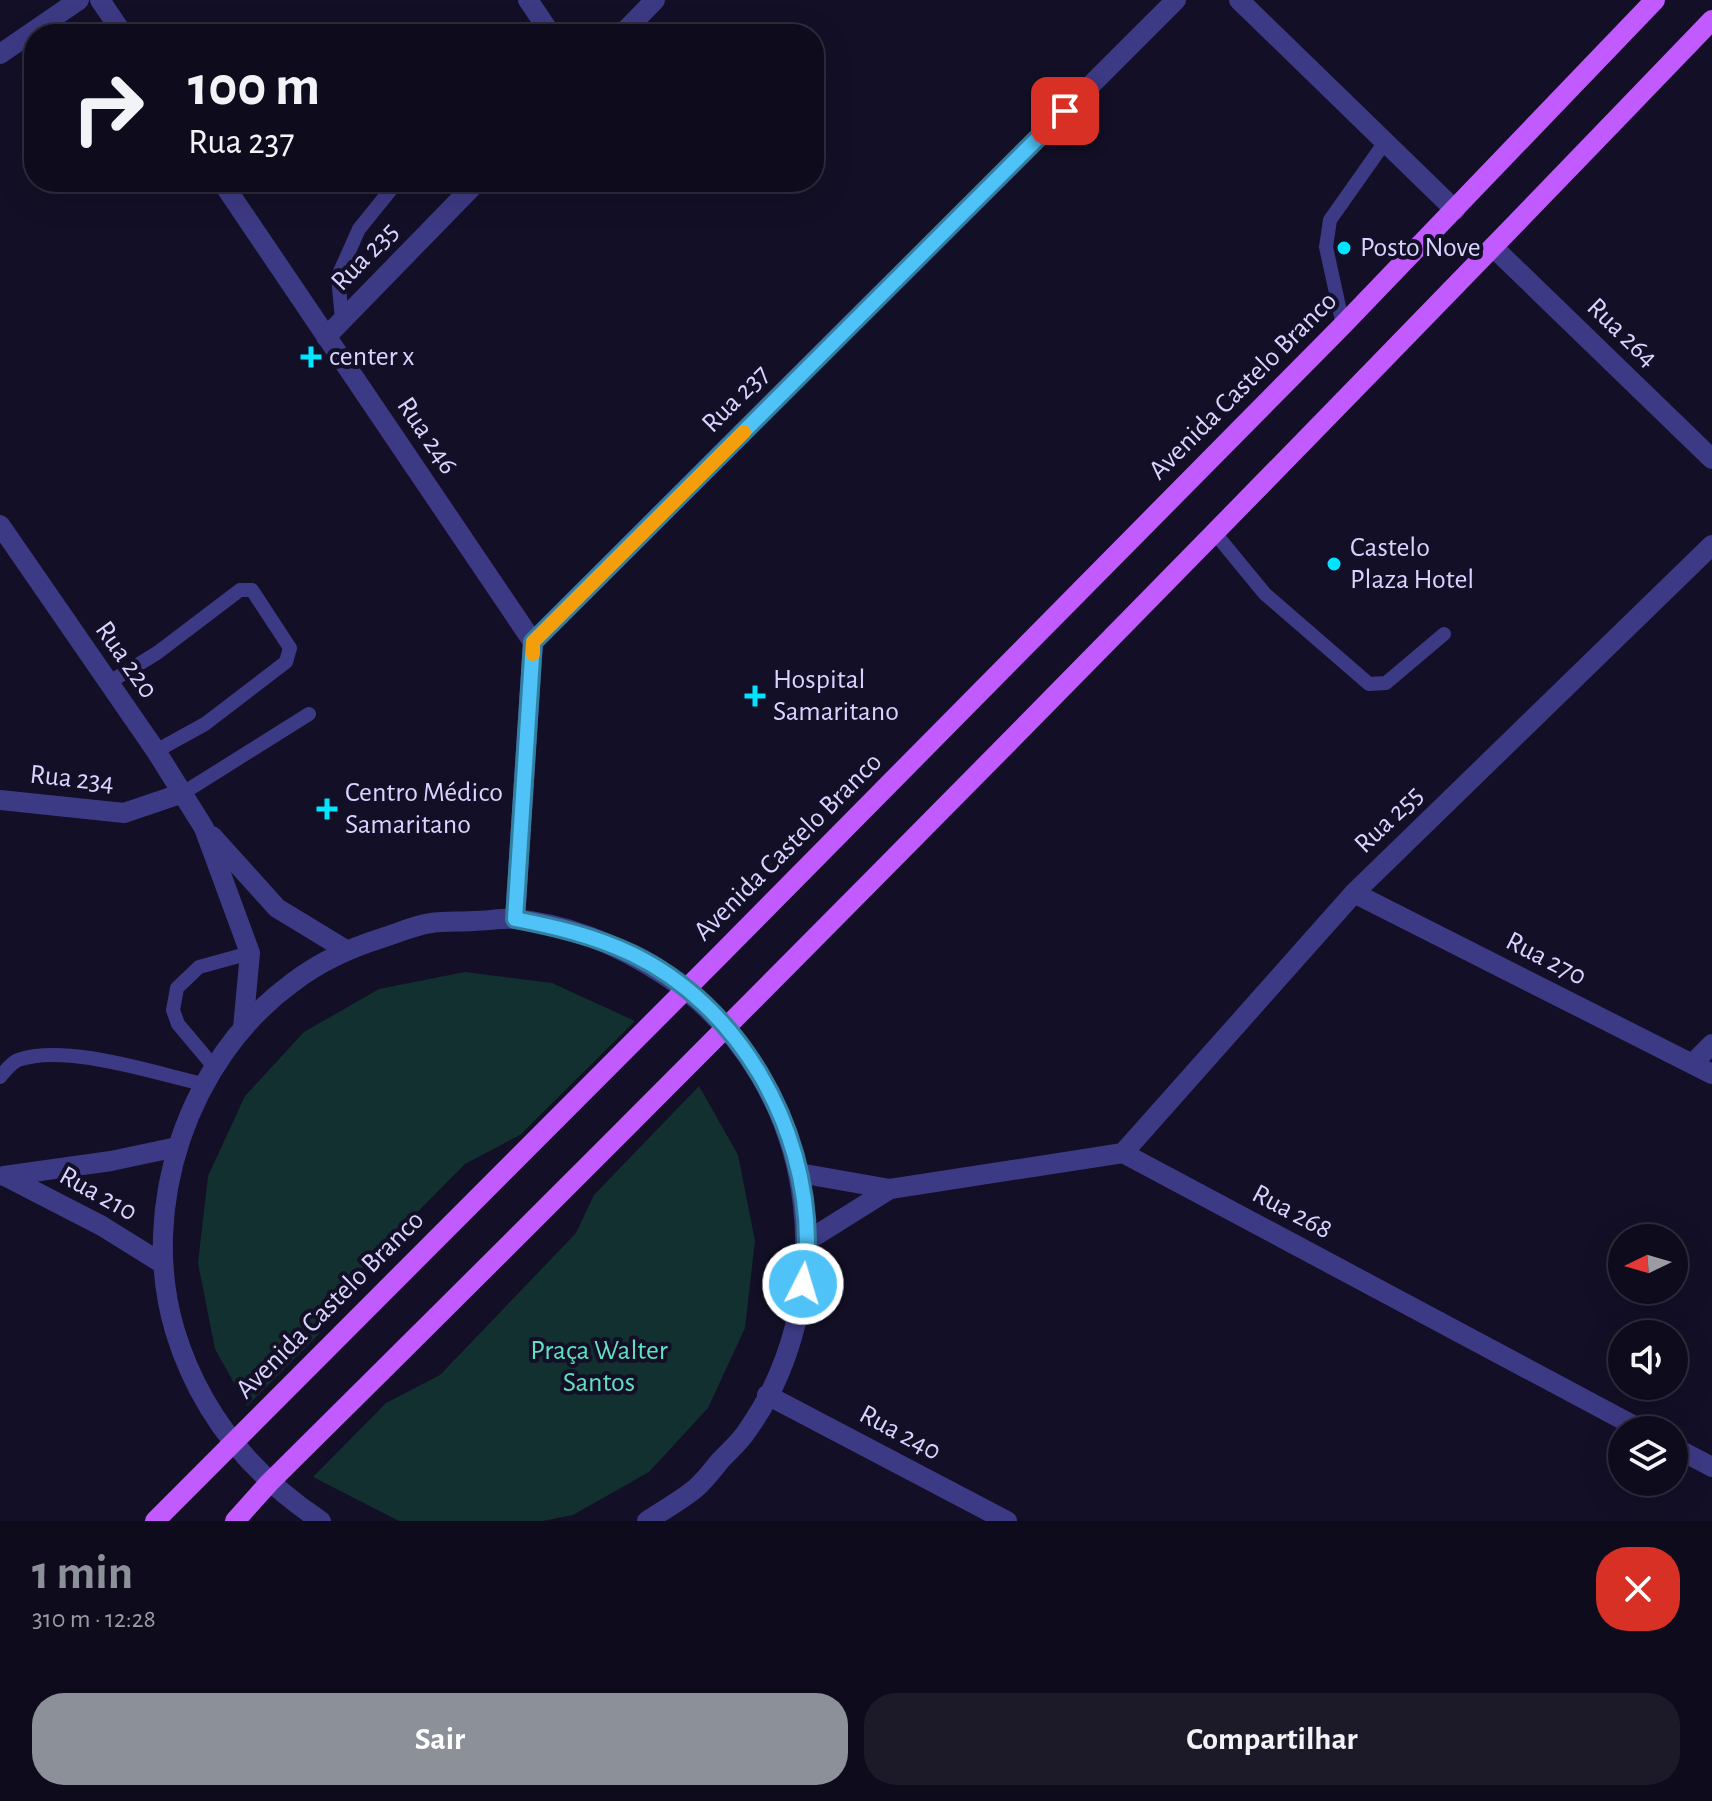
<!DOCTYPE html>
<html lang="pt">
<head>
<meta charset="utf-8">
<style>
  :root { --surface:#0e0b1c; --page:#1c1929; --text:#f1f3f6; --muted:#9b9ba3; --line:#2e2b3b; --accent:#8c9099 }
  body { margin:0; font-family:"Alegreya Sans",sans-serif; background:var(--page); color:var(--text); height:100vh; display:flex; flex-direction:column; font-size:30px; white-space:nowrap }
  * { box-sizing:border-box; margin:0 }
  p { font-size:26px; color:var(--muted) }
  .icon { flex:none; width:44px; height:44px; fill:none; stroke:currentColor; stroke-width:2; stroke-linecap:round; stroke-linejoin:round }
  .map { position:relative; height:1521px; overflow:hidden }
  .drawer { display:flex; flex-direction:column; background:var(--surface); flex:1 }
  .drawer>* { flex:none }
  .guide { position:absolute; left:24px; top:24px; width:800px; height:168px; border-radius:32px; box-shadow:0 8px 32px #0002,0 0 0 2px var(--line); background:#0e0b1c; color:var(--text); overflow:hidden }
  .needle { width:52px; rotate:265deg }
  .controls { position:absolute; left:1608px; top:1224px; display:grid; gap:16px }
  .controls a { display:grid; place-items:center; width:80px; height:80px; border-radius:50%; background:var(--surface); box-shadow:0 8px 32px #0002,0 0 0 2px var(--line); font-size:40px }
  .pin { position:absolute; display:grid; place-items:center; width:68px; height:68px; color:#fff; margin:-34px; border-radius:16px; box-shadow:0 4px 12px #0006 }
  .me { position:absolute; width:88px; margin:-44px; rotate:5deg; stroke-linejoin:round; filter:drop-shadow(0 0 6px #0008) }
  .turn { display:flex; align-items:center; gap:28px; height:168px; padding:0 32px; font-size:36px }
  .turn .icon { width:104px; height:104px; stroke-width:2.5 }
  .turn b { display:block; font-size:56px; line-height:68px }
  .round { display:grid; place-items:center; flex:none; width:84px; height:84px; border-radius:32px; background:var(--page) }
  .summary { display:flex; align-items:center; justify-content:space-between; height:136px; padding:0 32px }
  h1 { font-size:48px; font-weight:700; line-height:60px; color:var(--accent) }
  .action { display:flex; gap:16px; margin-top:auto; padding:16px 32px }
  .action a { flex:1; height:92px; border-radius:32px; background:var(--accent); color:#fff; font-size:32px; font-weight:700; line-height:92px; text-align:center }
  .action a+a { background:var(--page); color:var(--text) }
  .map>svg:first-child { display:block }
  .green { fill:#12302f }
  .lines { fill:none; stroke-linecap:round; stroke-linejoin:round }
  .service { stroke:#3d3a85; stroke-width:14 }
  .minor { stroke:#3d3a85; stroke-width:20 }
  .tertiary { stroke:#3d3a85; stroke-width:20 }
  .primary { stroke:#c25bff; stroke-width:20 }
  .route-casing { stroke:#337fa1; stroke-width:20 }
  .route { stroke:#4fc3f7; stroke-width:14 }
  .slow { stroke:#f59e0b; stroke-width:14 }
  .poi-dot { fill:#00e5ff; stroke:#130f26; stroke-width:3 }
  .labels { text-anchor:middle; dominant-baseline:central; stroke-width:8; stroke-linejoin:round; paint-order:stroke }
  .poi-label { font-size:28px; fill:#d9d4ff; stroke:#130f26; text-anchor:start }
  .street-label { font-size:28px; fill:#d9d4ff; stroke:#130f26 }
  .park-label { font-size:28px; fill:#5fe0c0; stroke:#130f26 }
</style>
</head>
<body>
<div class="map">
<svg width="1712" height="1521" viewBox="0 0 1712 1521">
  <rect width="100%" height="100%" fill="#130f26"/>
  <path class="green" d="M465 972 552 983 635 1021 520 1135 465 1164 357 1273 320 1333 247 1406 215 1349 198 1263 208 1176 245 1096 304 1032 379 989Z
    M699 1086 738 1155 755 1241 745 1328 708 1408 649 1472 573 1515 542 1521H399L313 1477 386 1403 440 1375 576 1233 594 1195Z"/>
  <g class="lines">
    <path class="service" d="M342 320 338 276 359 229 397 182
      M1343 325 1326 247 1330 220 1385 142
      M1214 532 1265 594 1369 684 1386 683 1444 634
      M108 683 157 653 240 590H252L290 648 286 662 205 724 156 751
      M183 793 309 714
      M215 1068 178 1024 173 1010 177 988 199 967 250 953
      M0 1077C5 1071 11 1063 18 1060 65 1043 154 1073 203 1084"/>
    <path class="minor" d="M100 0 123 34
      M528 0 551 34
      M1239 0 1455 210
      M622 34 655 0
      M0 54 79 0
      M222 182 533 642
      M1493 247 1712 459
      M326 337 477 182
      M0 525 156 751 204 828 250 953 243 1028
      M0 800 124 813 183 793
      M212 836 277 908 346 950
      M1354 893 1712 1074
      M515 919 533 642 1176 0
      M1692 1064 1712 1044
      M1123 1153 1354 893 1712 545
      M799 1173 890 1189 1123 1153 1642 1430
      M807 1241 890 1189
      M1674 1447 1712 1467"/>
    <path class="tertiary" d="M4 1176 111 1161 177 1147
      M5 1176 102 1226 163 1264
      M767 1395 1007 1521
      M321 1521C250 1474 200 1413 175 1331 138 1207 188 1059 292 983 319 962 350 948 382 938 398 933 415 925 431 923 444 921 459 922 473 921 487 921 502 918 515 919 569 924 620 946 664 975 744 1027 793 1113 803 1206 812 1285 793 1366 747 1431 740 1442 728 1452 719 1462 712 1471 705 1480 696 1488 682 1500 663 1510 647 1521"/>
    <path class="primary" d="M155 1521 716 959 1343 325 1655 0
      M235 1521 269 1483C756 1001 1237 514 1712 20"/>
  </g>
  <g class="lines">
    <defs>
      <path id="route" d="M803 1284C804 1270 807 1256 807 1242 807 1125 738 1005 632 954 594 936 556 927 515 919L533 642 1065 111"/>
    </defs>
    <use href="#route" class="route-casing"/>
    <use href="#route" class="route"/>
    <path class="slow" d="M533 654V642L744 432"/>
  </g>
  <g class="poi-dot">
    <circle cx="1344" cy="248" r="8"/>
    <path d="M307 345h8v8h8v8h-8v8h-8v-8h-8v-8h8z"/>
    <circle cx="1334" cy="564" r="8"/>
    <path d="M751 684h8v8h8v8h-8v8h-8v-8h-8v-8h8z"/>
    <path d="M323 797h8v8h8v8h-8v8h-8v-8h-8v-8h8z"/>
  </g>
  <g class="labels">
    <g class="poi-label">
      <text x="1360" y="248">Posto Nove</text>
      <text x="329" y="357">center x</text>
      <text x="1350" y="548">Castelo<tspan x="1350" dy="32">Plaza Hotel</tspan></text>
      <text x="773" y="680">Hospital<tspan x="773" dy="32">Samaritano</tspan></text>
      <text x="345" y="793">Centro Médico<tspan x="345" dy="32">Samaritano</tspan></text>
    </g>
    <g class="street-label">
      <text transform="translate(365 257) rotate(-46)">Rua 235</text>
      <text transform="translate(1622 333) rotate(44)">Rua 264</text>
      <text transform="translate(1243 386) rotate(-45)">Avenida Castelo Branco</text>
      <text transform="translate(736 399) rotate(-45)">Rua 237</text>
      <text transform="translate(427 436) rotate(56)">Rua 246</text>
      <text transform="translate(126 660) rotate(55)">Rua 220</text>
      <text transform="translate(72 779) rotate(6)">Rua 234</text>
      <text transform="translate(1389 820) rotate(-44)">Rua 255</text>
      <text transform="translate(788 847) rotate(-45)">Avenida Castelo Branco</text>
      <text transform="translate(1546 959) rotate(27)">Rua 270</text>
      <text transform="translate(98 1194) rotate(29)">Rua 210</text>
      <text transform="translate(1292 1212) rotate(28)">Rua 268</text>
      <text transform="translate(330 1305) rotate(-45)">Avenida Castelo Branco</text>
      <text transform="translate(900 1433) rotate(28)">Rua 240</text>
    </g>
    <g class="park-label">
      <text x="599" y="1351">Praça Walter<tspan x="599" dy="32">Santos</tspan></text>
    </g>
  </g>
</svg>
<div class="controls">
<a><svg class="needle" viewBox="-14 -14 28 28"><path d="M0-13l5 13h-10z" fill="#e53935"/><path d="M0 13l5-13h-10z" fill="#9b9ba3"/></svg></a>
<a><svg class="icon" aria-label="sound" viewBox="0 0 24 24"><path d="M4 9h4l5-4v14l-5-4H4zM17 9q2 3 0 6"/></svg></a>
<a><svg class="icon" aria-label="layers" viewBox="0 0 24 24"><path d="M12 4l9 5-9 5-9-5zM3 14l9 5 9-5"/></svg></a>
</div>
<div class="pin" style="left:1065px;top:111px;background:#d93025"><svg class="icon" aria-label="arrive" viewBox="0 0 24 24"><path d="M6 21V4h12l-3 4 3 4H6"/></svg></div>
<svg class="me" style="left:803px;top:1284px" viewBox="-20 -20 40 40"><circle r="17" fill="#4fc3f7" stroke="#fff" stroke-width="3"/><path d="M0-11L8 9 0 5-8 9z" fill="#fff"/></svg>
<div class="guide">
<div class="turn"><svg class="icon" aria-label="right" viewBox="0 0 24 24"><path d="M7 20v-9h11M14 6l5 5-5 5"/></svg><div><b>100 m</b>Rua 237</div></div>
</div>
</div>
<section class="drawer">
<div class="summary"><div><h1>1 min</h1><p>310 m · 12:28</p></div><a class="round" style="background:#d93025;color:#fff"><svg class="icon" aria-label="close" viewBox="0 0 24 24"><path d="M6 6l12 12M18 6L6 18"/></svg></a></div>
<div class="action"><a>Sair</a><a>Compartilhar</a></div>
</section>
</body>
</html>
